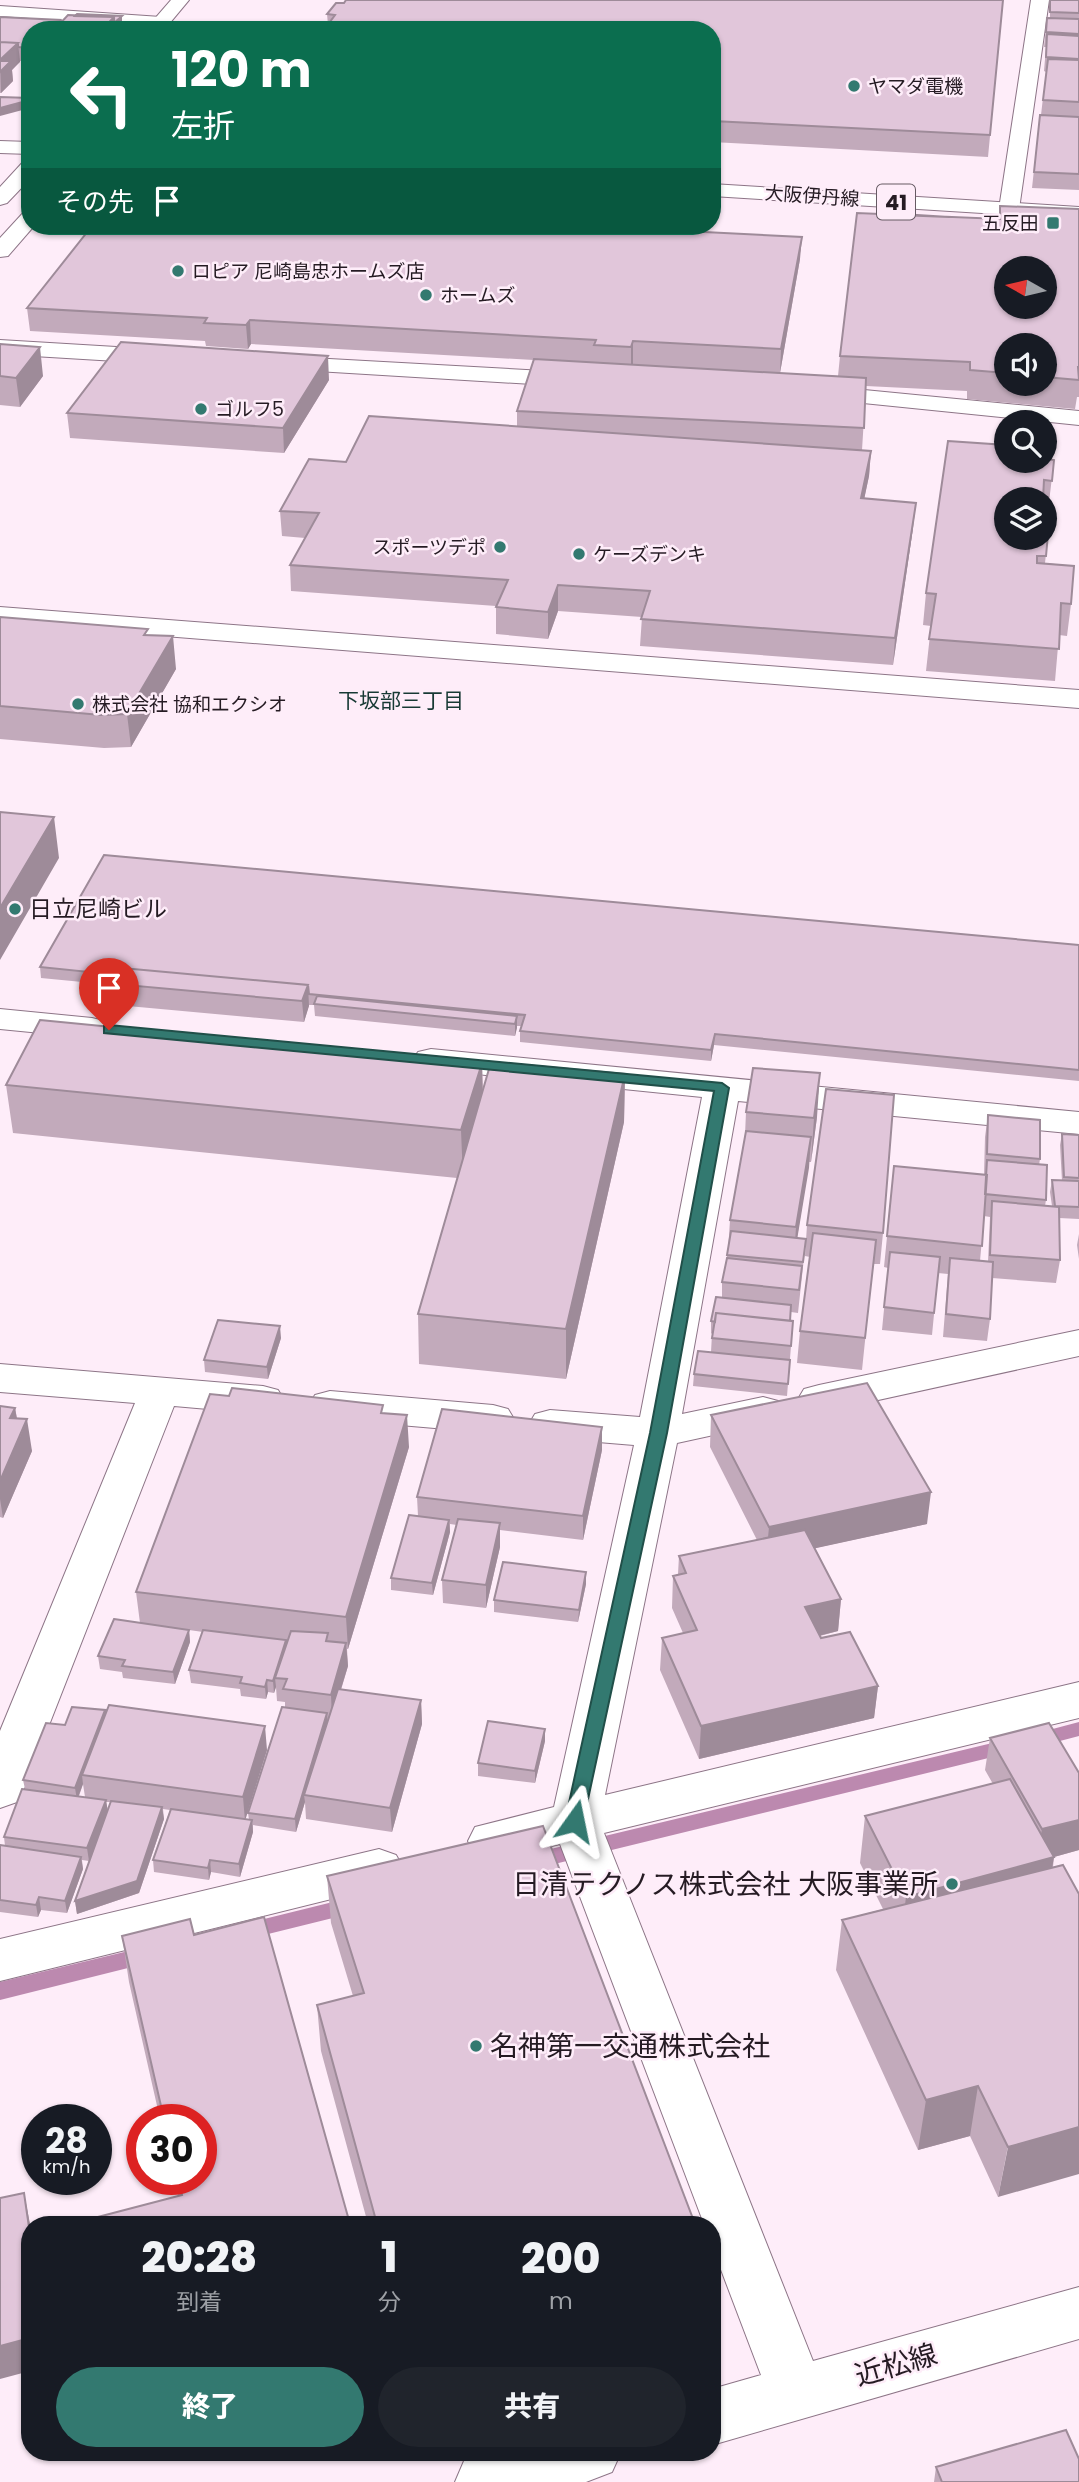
<!DOCTYPE html>
<html lang="ja">
<head>
<meta charset="utf-8">
<style>
  :root { --surface:#171b24; --page:#20242c; --text:#f1f3f6; --muted:#9ea1a6; --accent:#337970 }
  body { margin:0; font-family:Poppins,"Noto Sans JP",sans-serif; background:var(--page); color:var(--text); height:100vh; display:flex; flex-direction:column; font-size:26px; white-space:nowrap }
  * { box-sizing:border-box; margin:0 }
  p { font-size:23px; color:var(--muted) }
  .icon { flex:none; width:38px; height:38px; fill:none; stroke:currentColor; stroke-width:2; stroke-linecap:round; stroke-linejoin:round }
  .map { position:relative; flex:1; overflow:hidden }
  .side { position:absolute; left:21px; top:2216px; width:700px; height:245px; display:flex; flex-direction:column; background:var(--surface); border-radius:28px; box-shadow:0 2px 5px #0004 }
  .side>* { flex:none }
  .guide { position:absolute; left:21px; top:21px; width:700px; height:214px; border-radius:28px; box-shadow:0 2px 5px #0004; background:#0b6e4f; color:#fff; overflow:hidden }
  .needle { width:46px; rotate:278deg }
  .tools { position:absolute; left:994px; top:256px; display:grid; gap:14px }
  .tools a { display:grid; place-items:center; width:63px; height:63px; border-radius:50%; background:var(--surface); box-shadow:0 2px 5px #0004; font-size:35px }
  .speed { position:absolute; left:21px; top:2104px; display:flex; gap:14px; font-size:35px; font-weight:700; text-align:center }
  .speed>* { display:grid; place-content:center; width:91px; height:91px; border-radius:50%; background:var(--surface); box-shadow:0 2px 5px #0004; line-height:1 }
  .speed small { font-size:18px; font-weight:400 }
  .speed .limit { border:10px solid #d22; background:#fff; color:#111 }
  .pin { position:absolute; display:grid; place-items:center; width:60px; height:60px; color:#fff; margin:-72px -30px; border-radius:50% 50% 50% 0; rotate:-45deg; box-shadow:0 0 7px #0007 }
  .pin .icon { rotate:45deg }
  .me { position:absolute; width:77px; margin:-38px; rotate:12deg; stroke-linejoin:round; filter:drop-shadow(0 0 5px #0008) }
  .turn { display:flex; align-items:center; gap:24px; height:147px; padding:0 35px; font-size:32px }
  .turn .icon { width:91px; height:91px; stroke-width:2.5 }
  .turn b { display:block; font-size:49px; line-height:60px }
  .then { display:flex; align-items:center; height:66px; padding:0 35px; background:#0003; gap:14px; font-size:26px }
  .eta { display:flex; justify-content:space-evenly; align-items:center; height:119px; text-align:center }
  .eta b { font-size:42px; font-weight:800; line-height:49px }
  .action { display:flex; gap:14px; margin-top:auto; padding:14px 35px }
  .action a { flex:1; height:80px; border-radius:42px; background:var(--accent); color:#fff; font-size:28px; font-weight:800; line-height:80px; text-align:center }
  .action a+a { background:var(--page); color:var(--text) }
  .map>svg:first-child { display:block }
  .lines { fill:none; stroke-linecap:round; stroke-linejoin:round }
  .stream { fill:#bc89af; fill-rule:evenodd }
  .minor-casing { stroke:#8d7587; stroke-width:2 }
  .major-casing { stroke:#8d7587; stroke-width:2 }
  .minor { fill:#fff; fill-rule:evenodd }
  .major { fill:#fff; fill-rule:evenodd }
  .wall { fill:#c2aabb; fill-rule:evenodd }
  .shaded-wall { fill:#9e8b99 }
  .building { fill:#e1c6da; stroke:#9e8b99; stroke-width:2; fill-rule:evenodd }
  .route { fill:#337970; stroke:#214f49; stroke-width:2 }
  .poi-dot { fill:#337970; stroke:#feedf9; stroke-width:2.5 }
  .labels { text-anchor:middle; dominant-baseline:central; stroke-width:5; stroke-linejoin:round; paint-order:stroke }
  .far-poi-label { font-size:19px; fill:#251b23; stroke:#feedf9; text-anchor:start }
  .far-street-label { font-size:19px; fill:#251b23; stroke:#feedf9 }
  .shield { fill:#feedf9; stroke:#665a63; stroke-width:2 }
  .shield-label { font-size:21px; font-weight:bold; fill:#251b23 }
  .far-neighbourhood-label { font-size:21px; fill:#173934; stroke:#feedf9 }
  .poi-label { font-size:23px; fill:#251b23; stroke:#feedf9; text-anchor:start }
  .near-poi-label { font-size:28px; fill:#251b23; stroke:#feedf9; text-anchor:end }
  .near-street-label { font-size:28px; fill:#251b23; stroke:#feedf9 }
</style>
</head>
<body>
<div class="map">
<svg width="1079" height="2482" viewBox="0 0 1079 2482">
  <rect width="100%" height="100%" fill="#feedf9"/>
  <g class="lines">
    <path class="stream" d="M1079 1722V1736L1037 1747 1030 1745 1027 1740 1030 1735Z
      M1009 1739 1016 1741 1019 1746 1016 1751 1009 1753 534 1869 527 1867 524 1861 527 1855 534 1853Z
      M349 1898 356 1900 359 1906 356 1912 349 1914 248 1939 241 1937 238 1931 241 1925 248 1923Z
      M145 1947 152 1950 155 1956 152 1962 0 2000V1982Z"/>
    <defs>
      <path id="minor" d="M1031 0H1049L1019 209 1009 215 999 209Z
        M0 6 161 17 170 22 161 27 0 16Z
        M0 141 30 142V154L0 153Z
        M0 340 166 350 174 352 178 357 174 362 166 364 0 354Z
        M275 356 581 373 589 375 593 380 589 385 581 387 267 368 263 363 267 358Z
        M813 385 1079 411V425L804 397 801 392 804 387Z
        M0 607 1079 690V708L0 623Z
        M0 1009 92 1018 104 1021 109 1028 104 1035 92 1038 0 1029Z
        M431 1049 1079 1112V1134L738 1101 682 1414 763 1397 778 1401 784 1411 778 1421 677 1443 605 1795 1079 1682V1718L604 1833 813 2361 1079 2287V2339L712 2445V2389L761 2375 712 2246V2224H704L560 1844 492 1860 475 1855 468 1841 475 1827 554 1807 634 1445 550 1438 535 1434 529 1424 535 1414 550 1410 640 1417 702 1097 418 1068 413 1060 418 1052Z
        M1079 1330V1356L819 1413 804 1409 798 1399 804 1389 819 1385Z
        M0 1364 263 1386 278 1390 284 1400 278 1410 263 1414 174 1406 24 1789 17 1802 0 1808V1731L135 1403 0 1392Z
        M330 1391 493 1405 508 1409 514 1419 508 1429 493 1433 330 1419 315 1415 309 1405 315 1395Z
        M379 1849 396 1855 404 1869 396 1883 0 1981V1939Z
        M489 2452H621L612 2472 586 2482H455L464 2461Z"/>
      <path id="major" d="M171 0H189L164 30H145Z
        M30 160V179L7 203 0 205V187L23 162Z
        M712 184 1079 207V219L712 196Z
        M30 211V226H34L8 256 0 257V238L23 213Z"/>
    </defs>
    <use href="#minor" class="minor-casing"/>
    <use href="#major" class="major-casing"/>
    <use href="#minor" class="minor"/>
    <use href="#major" class="major"/>
  </g>
  <path class="wall" d="M1003 0 988 157 712 142V30L328 25 327 14Z
    M1050 0H1079V117L1041 115 1046 72 1044 71 1046 47H1044L1047 18H1050Z
    M122 16V23L30 30V62L20 61 12 70 13 81 1 93H0V17L60 20 61 23Z
    M1040 115 1079 117V190L1032 188Z
    M1000 206 1079 209V397H1077L1075 409 967 399V391L866 386 862 450 871 451 869 476 864 499 913 528 893 665 640 646 642 617 558 611 548 639 496 634V606L291 591 290 565 305 538 282 536 280 511 346 462 517 426V411L534 360 251 344 248 349 206 346 205 341 30 331 27 308 800 259 780 373 838 376 840 356 999 219ZM1006 345H1045V383H1006Z
    M0 344 43 376 20 407 0 405Z
    M329 380 284 453 70 438 67 413Z
    M948 441 1006 445V460H1045V447L1047 448 1046 459 1054 460 1048 511H1045V499H1006V537H1045V533L1048 534 1045 563 1074 566 1071 604 1067 636 1059 635 1055 681 926 671 931 626 923 625 926 593Z
    M0 617 149 635 176 669 131 747 104 748 0 739Z
    M1079 945V1081L714 1045 711 1061 520 1042V1031L521 1026H517L515 1036 315 1016 314 1005H309L304 1022 106 1004 103 984 41 978 40 967Z
    M482 1063 483 1091 625 1074 624 1122 566 1379 419 1364 418 1314 457 1178 13 1133 6 1085Z
    M746 1112 817 1117 811 1162H809L797 1238 806 1239 798 1313 791 1312 790 1321H793L787 1396 693 1386 694 1374 711 1352 712 1334 711 1333V1321L722 1298V1282L728 1251 730 1220 745 1135Z
    M988 1115 1040 1159 1039 1165 1046 1200 1045 1206H1052L1050 1192 1052 1180 1062 1181 1060 1145 1062 1134 1079 1135V1219L1059 1218 1060 1260 1056 1283 992 1278 990 1319 987 1341 943 1337 948 1274 938 1273 932 1335 882 1330 888 1268 884 1267 894 1166 984 1175 985 1137ZM984 1216 990 1217 988 1262 980 1261Z
    M807 1225 883 1233 880 1264H873L862 1370 797 1363 800 1331 810 1257 805 1256Z
    M1079 1234V1259L1077 1245Z
    M281 1338 268 1379 205 1372 204 1360Z
    M0 1406 15 1408 17 1418 32 1451 3 1518 0 1517Z
    M383 1413 409 1447 348 1649H347L348 1666 341 1690 421 1700 422 1724 392 1832 306 1819 305 1802 296 1832 253 1825V1832L240 1877 211 1872 209 1880 154 1872 153 1860 170 1810 163 1809 164 1819 139 1893 77 1914 75 1901 89 1861 82 1860 83 1869 67 1913 41 1910 38 1917 0 1912V1845L5 1846 4 1837 25 1789 23 1780 65 1725 106 1713 267 1750 245 1819 249 1820 248 1813 285 1707V1702L277 1701 276 1687 274 1693 268 1692 266 1699 241 1696 240 1689 191 1683 189 1670 203 1632 189 1630 190 1642 175 1684 123 1678 122 1672 100 1669 98 1656 140 1623 136 1592ZM83 1784 85 1797 79 1796ZM106 1802H111L108 1811Z
    M711 1415 927 1524 815 1548 841 1599 838 1631 820 1636 821 1638 878 1686 874 1718 699 1759 660 1670 662 1638 683 1633 672 1608 673 1576 678 1574 679 1556 757 1540 710 1447Z
    M602 1450 583 1540 500 1530V1547L486 1608 443 1603 442 1580 457 1525 450 1524V1532L433 1595 391 1590V1578L418 1516 417 1497Z
    M586 1572V1584L578 1622 494 1612V1600Z
    M545 1729V1741L535 1783 478 1776V1763Z
    M990 1738 1079 1773V1850L1054 1857 1053 1867 1063 1865 998 2197 970 2136 918 2150 836 1970 842 1920 883 1909 860 1863 865 1816 993 1784 985 1770Z
    M327 1876 695 2224H368L321 2051 317 2005 353 1996 331 1923Z
    M194 1935 350 2224 178 2196 174 2179H201V2119H160L129 1982 122 1936Z
    M936 2467 1079 2482H934Z"/>
  <path class="shaded-wall" d="M122 16V23L116 30H102L114 17Z
    M60 20 61 30H50Z
    M18 43 20 62 12 70 13 81 1 93 0 60Z
    M30 100V108L0 116V108Z
    M802 237 800 259 780 373 781 349Z
    M250 320 251 344 248 349 246 325Z
    M633 341V365L631 371V347Z
    M40 347 43 376 20 407 16 378Z
    M328 356 329 380 284 453 283 428Z
    M871 451 869 476 859 524 861 498Z
    M916 503 913 528 893 665 895 638Z
    M558 585V611L548 639V612Z
    M173 636 176 669 131 747 127 714Z
    M54 817 59 858 0 960V908Z
    M308 985 309 1006 304 1022 302 1001Z
    M517 1016V1028L515 1036V1024Z
    M715 1034 714 1045 711 1061V1050Z
    M482 1063 483 1111 463 1179 461 1130Z
    M820 1073 817 1117 811 1162 814 1118Z
    M625 1074 624 1122 566 1379V1329Z
    M811 1137 809 1168 794 1258 796 1227Z
    M280 1326 281 1338 268 1379 267 1367Z
    M15 1408 20 1437 27 1419 32 1451 3 1518 0 1499V1481L10 1418Z
    M407 1415 409 1447 348 1649 346 1617Z
    M602 1427V1450L583 1540V1516Z
    M931 1492 927 1524 766 1559 769 1527Z
    M449 1520 450 1532 433 1595 432 1583Z
    M500 1523V1547L486 1608V1585Z
    M586 1572V1584L578 1622 579 1610Z
    M841 1599 838 1631 802 1640 805 1607Z
    M189 1630 190 1642 175 1684 173 1672Z
    M286 1640 287 1652 275 1678 276 1687 274 1693 273 1681Z
    M346 1643 348 1666 332 1718 331 1695Z
    M267 1680 268 1692 266 1699 265 1687Z
    M878 1686 874 1718 699 1759 701 1726Z
    M421 1700 422 1724 392 1832 390 1808Z
    M105 1710 107 1723 82 1775 83 1784 77 1800 75 1788Z
    M327 1713 328 1726 304 1795 305 1802 296 1832 295 1819Z
    M265 1726 267 1750 245 1821 243 1797Z
    M545 1729V1741L535 1783V1771Z
    M106 1800 108 1812 89 1861 87 1848Z
    M162 1807 164 1819 139 1893 77 1914 75 1901Z
    M252 1820 253 1832 240 1877 239 1864Z
    M1079 1820V1850L1036 1862 1042 1829Z
    M81 1857 83 1869 67 1913 65 1901Z
    M1054 1857 1046 1904 900 1944 906 1897Z
    M210 1860 211 1872 209 1880 208 1868Z
    M39 1897 41 1910 38 1917 36 1905Z
    M978 2086 970 2136 918 2150 926 2100Z
    M1079 2127V2174L998 2197 1008 2147Z
    M24 2193 30 2224V2234Z
    M30 2338V2371L0 2379V2346Z"/>
  <path class="building" d="M346 0H1003L990 135 712 121V30H324L335 15 327 14 336 3H344Z
    M1050 0H1079V13L1050 12Z
    M77 14 122 16 114 23V17L75 16Z
    M68 15 114 17 102 30H54Z
    M0 17 60 20 50 30H30V48L18 47V43L0 42Z
    M1047 18 1079 19V34L1046 32Z
    M1047 34 1079 36V59L1046 57Z
    M0 42 18 43 0 60Z
    M1048 59 1079 60V102L1043 100Z
    M0 61H11L0 72Z
    M0 97 30 98V100L0 108Z
    M1040 115 1079 117V174L1034 172Z
    M1000 206 1079 209V367H1078L1079 380 1045 377V345H1006V373L970 370V362L840 356 857 213 1000 219ZM1006 268H1045V306H1006Z
    M901 214 949 217 900 215Z
    M92 226H584L802 237 781 349 633 341 631 347 594 345 596 340 250 320 246 325 204 323 207 318 27 308Z
    M121 342 328 356 283 428 67 413Z
    M0 344 40 347 16 378 0 376Z
    M534 359 866 378 864 428 517 411Z
    M369 416 871 451 861 498 916 503 895 638 641 619 650 591 558 585 548 612 496 607 508 580 290 565 319 513 280 511 309 459 346 462Z
    M948 441 1006 445V460H1045V447L1047 448 1046 459 1054 460 1052 481 1044 480 1043 499H1006V537H1045V533L1048 534 1046 556H1037V563L1074 566 1071 604 1061 603 1059 649 929 639 936 594 926 593Z
    M0 617 148 629 144 635 173 636 127 714 101 715 0 706Z
    M0 812 54 817 0 908Z
    M104 855 1079 945V1070L715 1034 711 1050 520 1031 525 1015 309 994 308 985 111 967 108 974 40 967Z
    M111 967 308 985 302 1001 103 983Z
    M317 996 517 1016 515 1024 314 1004Z
    M40 1020 482 1063 461 1130 6 1085Z
    M491 1062 625 1074 566 1329 418 1314Z
    M753 1068 820 1073 814 1118 746 1112Z
    M826 1089 894 1095 883 1233 807 1225Z
    M988 1115 1040 1120V1159L987 1154Z
    M746 1131 811 1137 796 1227 730 1220Z
    M1062 1134 1079 1135V1178L1064 1177Z
    M987 1160 1047 1165 1046 1200 985 1194Z
    M894 1166 987 1175 982 1246 887 1236Z
    M1052 1180 1079 1181V1207L1055 1206Z
    M992 1201 1059 1207 1060 1260 990 1255Z
    M731 1231 806 1239 803 1262 727 1255Z
    M813 1233 876 1240 865 1338 800 1331Z
    M890 1252 940 1257 934 1313 884 1307Z
    M727 1258 802 1266 799 1290 722 1282Z
    M950 1258 993 1262 990 1319 946 1314Z
    M716 1297 791 1305 790 1321 716 1313 715 1322 711 1321Z
    M716 1313 793 1321 791 1346 712 1338Z
    M218 1320 280 1326 267 1367 204 1360Z
    M698 1351 790 1360 788 1384 694 1374Z
    M867 1383 931 1492 769 1527 711 1415Z
    M232 1388 383 1405 381 1413 407 1415 346 1617 136 1592 210 1394 229 1396Z
    M0 1406 15 1408 10 1418 27 1419 0 1481Z
    M442 1409 602 1427 583 1516 417 1497Z
    M409 1515 449 1520 432 1583 391 1578Z
    M458 1519 500 1523 486 1585 442 1580Z
    M805 1530 841 1599 805 1607 821 1638 850 1632 878 1686 701 1726 662 1638 697 1630 673 1576 686 1573 679 1556Z
    M503 1562 586 1572 579 1610 494 1600Z
    M114 1619 189 1630 173 1672 122 1666 125 1660 98 1656Z
    M203 1630 286 1640 273 1681 267 1680 265 1687 240 1683 242 1677 189 1670Z
    M291 1631 328 1633 326 1641 346 1643 331 1695 283 1689 287 1679 275 1678Z
    M338 1689 421 1700 390 1808 304 1795Z
    M109 1705 265 1726 243 1797 82 1775Z
    M72 1707 105 1710 75 1788 23 1780 46 1723 65 1725Z
    M282 1707 327 1713 295 1819 248 1813Z
    M488 1721 545 1729 535 1771 478 1763Z
    M1049 1723 1079 1773V1820L1042 1829 990 1738Z
    M1010 1779 1054 1857 906 1897 865 1816Z
    M22 1789 106 1800 87 1848 4 1837Z
    M111 1801 162 1807 137 1881 75 1901Z
    M171 1809 252 1820 239 1864 210 1860 208 1868 153 1860Z
    M543 1826 695 2224H377L317 2005 364 1993 327 1876Z
    M0 1845 81 1857 65 1901 39 1897 36 1905 0 1900Z
    M1063 1865 1079 1894V2127L1008 2147 978 2086 926 2100 842 1920Z
    M264 1917 350 2224H71L182 2195 178 2179H201V2119H164L122 1936 190 1919 194 1935Z
    M24 2193 30 2234V2338L0 2346V2198Z
    M1066 2430 1079 2459V2482H942L936 2467Z"/>
  <path class="route" d="M109 1025 722 1083 729 1088 667 1433 582 1827H568L565 1821 650 1433 714 1091 104 1033V1026Z"/>
  <g class="poi-dot">
    <circle cx="854" cy="86" r="7"/>
    <rect x="1046" y="216" width="14" height="14" rx="3.5"/>
    <circle cx="178" cy="271" r="7"/>
    <circle cx="426" cy="295" r="7"/>
    <circle cx="201" cy="409" r="7"/>
    <circle cx="500" cy="547" r="7"/>
    <circle cx="579" cy="554" r="7"/>
    <circle cx="78" cy="704" r="7"/>
    <circle cx="15" cy="909" r="7"/>
    <circle cx="952" cy="1884" r="7"/>
    <circle cx="476" cy="2046" r="7"/>
  </g>
  <g class="labels">
    <g class="far-poi-label">
      <text x="868" y="86">ヤマダ電機</text>
      <text x="1039" y="223" text-anchor="end">五反田</text>
      <text x="192" y="271">ロピア 尼崎島忠ホームズ店</text>
      <text x="440" y="295">ホームズ</text>
      <text x="215" y="409">ゴルフ5</text>
      <text x="486" y="547" text-anchor="end">スポーツデポ</text>
      <text x="593" y="554">ケーズデンキ</text>
      <text x="92" y="704">株式会社 協和エクシオ</text>
    </g>
    <g class="far-street-label">
      <text transform="translate(812 196) rotate(4)">大阪伊丹線</text>
    </g>
    <rect class="shield" x="877" y="184.5" width="38" height="35" rx="5"/>
    <g class="shield-label">
      <text x="896" y="202">41</text>
    </g>
    <g class="far-neighbourhood-label">
      <text x="401" y="700">下坂部三丁目</text>
    </g>
    <g class="poi-label">
      <text x="29" y="909">日立尼崎ビル</text>
    </g>
    <g class="near-poi-label">
      <text x="938" y="1884">日清テクノス株式会社 大阪事業所</text>
      <text x="490" y="2046" text-anchor="start">名神第一交通株式会社</text>
    </g>
    <g class="near-street-label">
      <text transform="translate(896 2365) rotate(-16)">近松線</text>
    </g>
  </g>
</svg>
<div class="tools">
<a><svg class="needle" viewBox="-14 -14 28 28"><path d="M0-13l5 13h-10z" fill="#e53935"/><path d="M0 13l5-13h-10z" fill="#9ea1a6"/></svg></a>
<a><svg class="icon" aria-label="sound" viewBox="0 0 24 24"><path d="M4 9h4l5-4v14l-5-4H4zM17 9q2 3 0 6"/></svg></a>
<a><svg class="icon" aria-label="search" viewBox="0 0 24 24"><circle cx="10" cy="10" r="6"/><path d="M15 15l6 6"/></svg></a>
<a><svg class="icon" aria-label="layers" viewBox="0 0 24 24"><path d="M12 4l9 5-9 5-9-5zM3 14l9 5 9-5"/></svg></a>
</div>
<div class="speed"><div>28<small>km/h</small></div><div class="limit">30</div></div>
<div class="pin" style="left:109px;top:1030px;background:#d93025"><svg class="icon" aria-label="arrive" viewBox="0 0 24 24"><path d="M6 21V4h12l-3 4 3 4H6"/></svg></div>
<svg class="me" style="left:575px;top:1821px" viewBox="-20 -20 40 40"><path d="M0-17L14 15 0 8-14 15z" fill="#337970" stroke="#fff" stroke-width="4"/></svg>
<div class="guide">
<div class="turn"><svg class="icon" aria-label="left" viewBox="0 0 24 24"><path d="M17 20v-9H6M10 6l-5 5 5 5"/></svg><div><b>120 m</b>左折</div></div>
<div class="then">その先<svg class="icon" aria-label="arrive" viewBox="0 0 24 24"><path d="M6 21V4h12l-3 4 3 4H6"/></svg></div>
</div>
<section class="side">
<div class="eta">
<div><b>20:28</b><p>到着</p></div>
<div><b>1</b><p>分</p></div>
<div><b>200</b><p>m</p></div>
</div>
<div class="action"><a>終了</a><a>共有</a></div>
</section>
</div>
</body>
</html>
